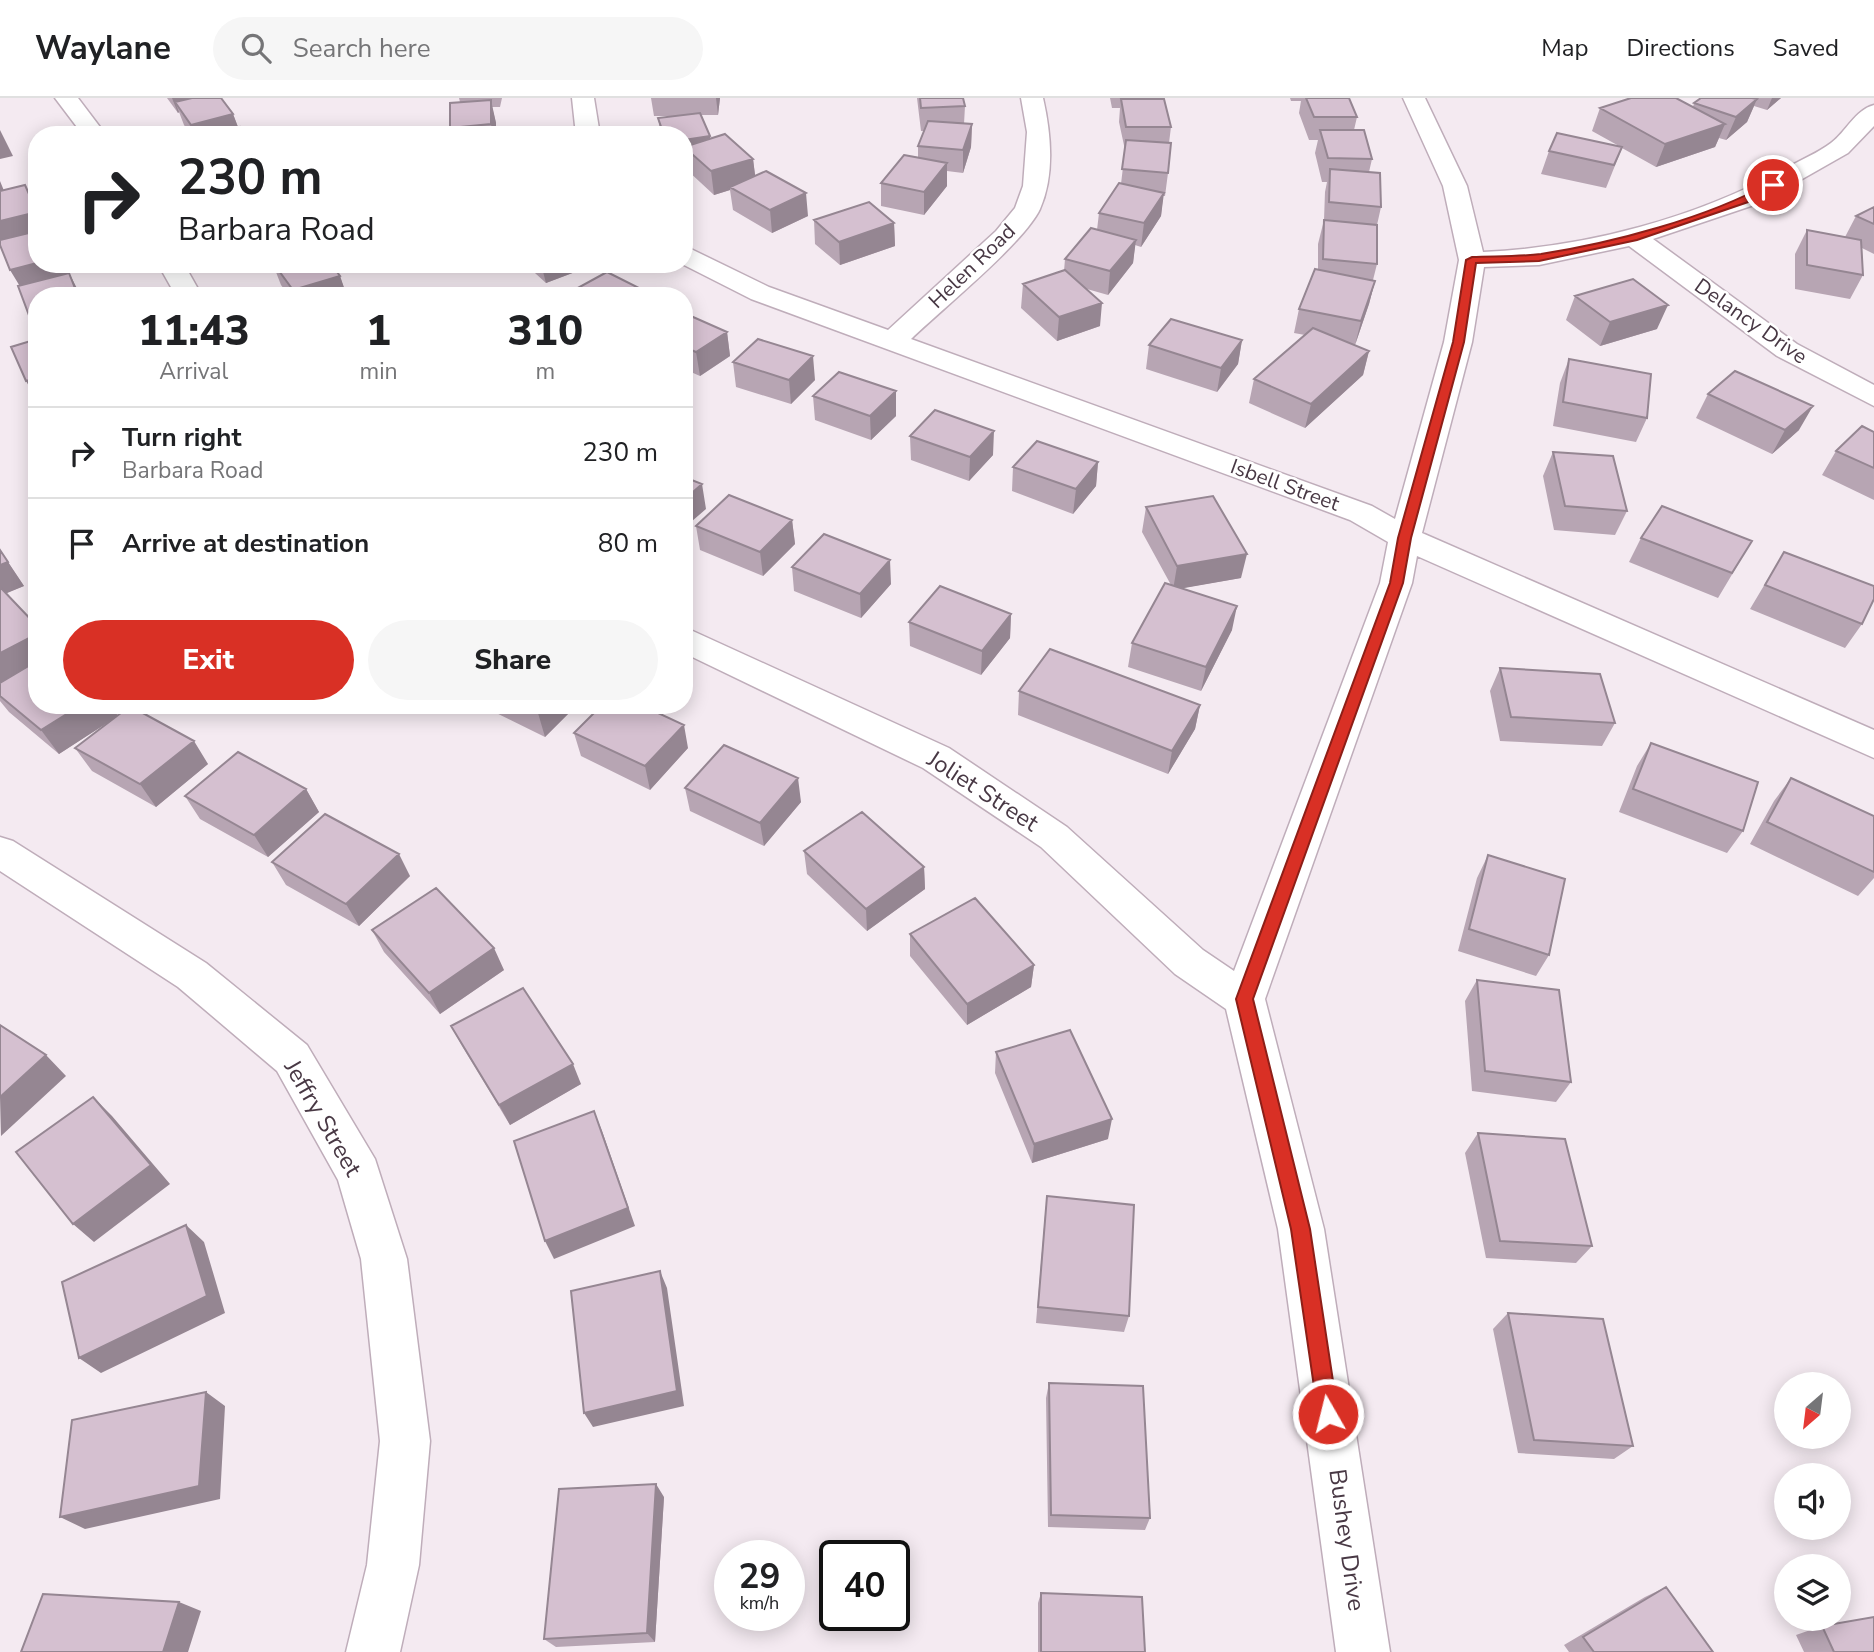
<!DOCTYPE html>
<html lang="en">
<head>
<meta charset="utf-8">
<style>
  :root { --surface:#fff; --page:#f6f6f6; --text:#202124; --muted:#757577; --line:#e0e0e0; --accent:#d93025 }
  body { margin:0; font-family:"Nunito Sans",sans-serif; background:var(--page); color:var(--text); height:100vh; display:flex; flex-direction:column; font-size:26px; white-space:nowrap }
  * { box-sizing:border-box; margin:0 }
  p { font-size:23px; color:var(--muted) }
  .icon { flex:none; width:38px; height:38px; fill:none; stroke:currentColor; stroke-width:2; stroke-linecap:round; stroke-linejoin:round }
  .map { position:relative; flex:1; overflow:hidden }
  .side { position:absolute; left:28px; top:189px; width:665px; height:427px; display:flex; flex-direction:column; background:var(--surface); border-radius:28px; box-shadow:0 4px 18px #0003 }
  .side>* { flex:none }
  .hud { position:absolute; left:28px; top:28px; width:665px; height:147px; border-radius:28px; box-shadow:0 4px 18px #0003; background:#fff; color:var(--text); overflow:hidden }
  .needle { width:46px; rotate:208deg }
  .fabs { position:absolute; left:1774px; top:1274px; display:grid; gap:14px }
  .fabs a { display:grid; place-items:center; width:77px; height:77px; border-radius:50%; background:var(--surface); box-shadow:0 4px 18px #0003; font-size:35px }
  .speed { position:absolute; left:714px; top:1442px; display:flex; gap:14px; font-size:35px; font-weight:700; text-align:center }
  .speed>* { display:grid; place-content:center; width:91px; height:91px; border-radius:50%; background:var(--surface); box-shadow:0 4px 18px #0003; line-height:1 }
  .speed small { font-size:18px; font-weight:400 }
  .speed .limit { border:4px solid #111; border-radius:10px; background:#fff; color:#111 }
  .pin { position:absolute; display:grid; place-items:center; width:60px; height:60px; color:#fff; margin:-30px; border:4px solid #fff; border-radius:50%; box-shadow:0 2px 7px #0007 }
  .me { position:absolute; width:77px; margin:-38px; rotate:352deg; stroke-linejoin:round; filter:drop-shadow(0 0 5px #0008) }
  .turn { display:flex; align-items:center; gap:24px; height:147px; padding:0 35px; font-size:32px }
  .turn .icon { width:91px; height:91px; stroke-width:2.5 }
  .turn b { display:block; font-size:49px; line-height:60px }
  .eta { display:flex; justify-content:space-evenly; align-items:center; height:119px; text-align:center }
  .eta b { font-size:42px; font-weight:800; line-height:49px }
  .primary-button { display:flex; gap:14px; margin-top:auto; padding:14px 35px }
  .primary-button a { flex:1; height:80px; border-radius:42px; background:var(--accent); color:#fff; font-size:28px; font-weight:800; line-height:80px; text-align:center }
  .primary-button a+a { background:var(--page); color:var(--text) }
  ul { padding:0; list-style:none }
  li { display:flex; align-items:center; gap:21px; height:91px; padding:0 35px; border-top:2px solid var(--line) }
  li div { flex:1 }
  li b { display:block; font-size:26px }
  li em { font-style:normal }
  header { display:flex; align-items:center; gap:42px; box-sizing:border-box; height:98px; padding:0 35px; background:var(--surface); border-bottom:2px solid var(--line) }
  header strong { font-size:33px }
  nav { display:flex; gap:38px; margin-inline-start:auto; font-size:24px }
  .search { width:490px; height:63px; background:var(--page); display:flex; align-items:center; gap:18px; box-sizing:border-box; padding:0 24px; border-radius:38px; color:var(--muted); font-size:26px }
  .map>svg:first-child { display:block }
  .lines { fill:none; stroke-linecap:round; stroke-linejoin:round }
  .minor-casing { stroke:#bfadba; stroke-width:3 }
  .minor { fill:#fff; fill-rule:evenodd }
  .wall { fill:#b7a5b3 }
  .shaded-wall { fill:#958692 }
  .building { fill:#d5c0d0; stroke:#958692; stroke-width:2 }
  .route { fill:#d93025; stroke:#8d1f18; stroke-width:2 }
  .labels { text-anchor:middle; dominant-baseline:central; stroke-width:5; stroke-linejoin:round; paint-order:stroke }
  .far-street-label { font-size:21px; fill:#483844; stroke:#fff }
  .street-label { font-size:24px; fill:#483844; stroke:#fff }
</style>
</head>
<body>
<header>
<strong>Waylane</strong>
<div class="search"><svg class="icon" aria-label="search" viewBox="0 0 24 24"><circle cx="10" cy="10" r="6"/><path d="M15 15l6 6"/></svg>Search here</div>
<nav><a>Map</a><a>Directions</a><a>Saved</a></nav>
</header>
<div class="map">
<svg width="1874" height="1554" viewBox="0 0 1874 1554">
  <rect width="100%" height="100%" fill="#f4eaf1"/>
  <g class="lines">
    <defs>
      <path id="minor" d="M55 0H78L106 37H83Z
        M572 0H594L600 37H576Z
        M1021 0H1043C1051 35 1055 77 1040 111 1024 145 941 212 911 241L1372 408 1395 421 1444 244 1459 162 1443 88 1403 0H1425L1467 88 1483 154C1589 149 1696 120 1789 69 1802 61 1818 55 1831 45 1846 34 1855 12 1874 7V28L1848 55 1760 105 1653 141 1797 246 1874 287V308L1777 258 1629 148 1539 167 1484 169 1472 244 1422 435 1874 632V660L1417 458 1412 485 1265 901 1324 1131 1390 1554H1336L1278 1131 1226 911 1175 876 1041 749 923 670 684 555V529L949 650 1067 729 1203 852 1234 873 1380 485 1388 444 1350 422 751 201 682 166 684 149 693 152 769 189 888 232 996 133 1015 110 1023 88 1027 34Z
        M158 166H184L202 198H176Z
        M0 739 13 743 206 865 307 947 375 1061 407 1161 430 1343 419 1467 400 1554H346L367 1467 380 1343 361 1161 338 1082 277 973 178 889 0 773Z"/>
    </defs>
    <use href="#minor" class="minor-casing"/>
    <use href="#minor" class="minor"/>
  </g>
  <path class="wall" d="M167 0H221L233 16 238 29 246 37H191L184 27 179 14 178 15Z
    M459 0H502L500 9H492L496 25V37H452L450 30 460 4Z
    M651 0H720L718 17H701L710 41 753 61 755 78 808 118 772 135 733 112 730 92 714 97 687 72 684 54V37H662L660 32 658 20 678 18H654Z
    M917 0H963L965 8 964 26H972L971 49 963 75 947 73V88L924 117 881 108V85L918 60V48L924 33H921Z
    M1110 0H1156L1171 29 1169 45 1168 75 1165 98H1163L1161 118 1141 149 1135 147 1133 165 1108 197 1087 191 1100 228 1057 243 1021 210 1023 186 1064 173 1065 161 1097 132 1099 115 1121 86 1125 52 1119 24 1120 10H1112Z
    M1290 0H1349L1357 19 1354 32 1372 61 1369 74 1381 109 1377 127V166L1373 182 1375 183 1369 206 1355 247 1369 253 1363 277 1305 330 1249 305 1254 281 1305 237 1294 235 1299 211 1318 172V146L1324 122 1325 94 1327 84H1322L1315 55 1318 42H1309L1299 15 1301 3H1291Z
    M1701 0H1781L1767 12 1754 8 1747 24 1726 42 1719 40 1715 49 1656 69 1622 50 1606 90 1541 76 1549 53 1619 48 1592 33 1600 10 1693 9 1694 5Z
    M1874 109V156L1862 150 1863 177 1850 201 1795 191V156L1807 132 1845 139 1856 118Z
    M814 122 894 125 895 148 840 167 815 146Z
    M269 166H331L340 178 346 197 356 198H289L281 187 274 169 272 170Z
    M525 166H582L583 171 546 185Z
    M574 192 649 198H575Z
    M1575 198 1657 231 1600 248 1566 222Z
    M684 215 727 234 730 258 700 278 684 271Z
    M1242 242 1238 266 1217 294 1146 271 1149 247Z
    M1569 261 1647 320 1636 344 1553 328 1560 285Z
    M733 264 815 282 791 306 736 289Z
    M1708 296 1799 332 1772 356 1696 320Z
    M813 298 896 318 871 342 815 322Z
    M1874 334V402L1822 377 1836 353Z
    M910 338 993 357 969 383 911 362Z
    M1553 354 1627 413 1615 437 1554 432 1543 378Z
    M1098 364 1096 388 1073 416 1012 393 1013 369Z
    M1146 409 1241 480 1182 490 1232 532 1201 593 1128 569 1132 545 1171 487 1142 434Z
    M792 422 795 446 763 478 700 452 696 428Z
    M1641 440 1752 443 1718 500 1629 464Z
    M0 452 24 488 6 495 37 607 117 617 208 666 156 709 92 673 75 650 114 620 59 656 9 614 0 603Z
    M1784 454 1862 526 1845 550 1750 511Z
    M792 469 891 486 861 520 794 493Z
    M1011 516 1010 540 981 577 910 548 909 524Z
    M1500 570 1615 625 1602 648 1500 643 1490 593Z
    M1019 593 1200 607 1195 631 1168 676 1018 617Z
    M480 607H577L545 639Z
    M574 635 688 650 650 692 581 658Z
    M1651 645 1743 733 1727 755 1619 714 1637 668Z
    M1791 680 1874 718V780L1858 798 1750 746 1774 703Z
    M685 690 801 704 764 748 690 713Z
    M306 691 319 714 268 759 200 721 185 698Z
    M804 753 924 769 925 791 867 833 807 776Z
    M1488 757 1549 857 1536 878 1458 853 1477 780Z
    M272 764 410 778 359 828 286 787Z
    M372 832 504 872 440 916 384 854Z
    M910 836 1034 867 1031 889 967 927 910 858Z
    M1477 882 1571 984 1556 1004 1472 993 1465 903Z
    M451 928 581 986 510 1027 462 948Z
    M996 954 1108 1041 1032 1065 995 975Z
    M1478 1035 1592 1148 1576 1165 1486 1160 1465 1055Z
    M1047 1098 1129 1218 1124 1234 1036 1225 1045 1117Z
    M1508 1215 1633 1348 1614 1361 1518 1355 1493 1231Z
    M1049 1285 1150 1420 1145 1432 1048 1429 1046 1300Z
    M664 1399 655 1544 556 1549 544 1541Z
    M1666 1489 1713 1554H1569L1564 1547 1645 1499Z
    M1041 1495 1145 1554H1038V1505Z
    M1822 1528 1874 1554H1804L1796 1537Z"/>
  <path class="shaded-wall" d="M172 0H216L175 4 179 14 178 15Z
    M716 0H720L718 17Z
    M1772 0H1781L1767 12Z
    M1757 1 1747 24 1726 42 1736 19Z
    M491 2 496 25V37H493L491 26Z
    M233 16 241 37H195L191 27Z
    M972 26 971 49 963 75V52Z
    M1725 26 1715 49 1656 69 1665 46Z
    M0 32 13 58 0 61Z
    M710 38 711 50 684 49V42Z
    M753 61 756 84 730 89V92L714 97 711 73Z
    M947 65V88L924 117V94Z
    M0 83 7 100 0 101Z
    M806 95 808 118 772 135 770 112Z
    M1164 95 1161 118 1141 149 1144 125Z
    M37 114V140L0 144V123Z
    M894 125 895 148 840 167 839 144Z
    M1136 142 1133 165 1108 197 1110 173Z
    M37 165V166H64L72 182 24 195 10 172Z
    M541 166H582L583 171 546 185Z
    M69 175 81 198H78Z
    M340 178 347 198H296L293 192Z
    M1375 183 1369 206 1355 247 1361 223Z
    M1102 205 1100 228 1057 243 1059 219Z
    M1668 207 1657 231 1600 248 1610 224Z
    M37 218V232L30 220Z
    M727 234 730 258 700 278 696 254Z
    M1242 242 1238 266 1217 294 1221 270Z
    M1369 253 1363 277 1305 330 1311 306Z
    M813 258 815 282 791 306 789 282Z
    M37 280V302L26 283Z
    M896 293V318L871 342 870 318Z
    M1813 308 1799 332 1772 356 1785 332Z
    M994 333 993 357 969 383 970 359Z
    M1098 364 1096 388 1073 416 1076 391Z
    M702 386 706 411 684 430V402Z
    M792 422 795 446 763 478 760 454Z
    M1247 456 1241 480 1173 492 1177 468Z
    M890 462 891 486 861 520 860 496Z
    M8 464 24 488 0 498V467Z
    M1237 508 1232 532 1201 593 1206 569Z
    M1011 516 1010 540 981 577 982 553Z
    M37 536V568L0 588V555Z
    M81 607H111L118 618 59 656 41 632Z
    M546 607H577L545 639 538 615Z
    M1200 607 1195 631 1168 676 1172 653Z
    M684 627 688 650 650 692 645 668Z
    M194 643 208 666 156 709 140 686Z
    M798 680 801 704 764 748 760 725Z
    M306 691 319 714 268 759 254 737Z
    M399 756 410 778 359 828 346 806Z
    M924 769 925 791 867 833 866 811Z
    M494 850 504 872 440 916 429 895Z
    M1034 867 1031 889 967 927V906Z
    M46 957 66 978 1 1038 0 999Z
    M573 966 581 986 510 1027 499 1007Z
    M93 999 112 1018 170 1086 94 1144 73 1126Z
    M594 1013 602 1033 635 1128 554 1161 545 1143Z
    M1112 1021 1108 1041 1032 1065 1034 1046Z
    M186 1127 204 1144 225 1215 101 1275 79 1260Z
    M660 1173 667 1190 684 1308 593 1329 584 1315Z
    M206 1294 225 1308 220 1401 85 1431 60 1419Z
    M656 1386 664 1399 655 1544 647 1535Z
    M179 1504 201 1513 188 1554H163Z"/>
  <path class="building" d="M192 0H221L233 16 191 27 175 4Z
    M920 0H963L965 8 921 10Z
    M1306 0H1349L1357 19H1314Z
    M1631 0H1676L1725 26 1665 46 1600 10Z
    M1701 0H1752L1757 1 1736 19 1694 5Z
    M1121 1H1164L1171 29H1126Z
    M491 2V26L450 30V5Z
    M700 15 710 38 684 42V37H664L658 20Z
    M928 23 972 26 963 52 918 48Z
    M240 29 246 37H210Z
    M1320 32H1364L1372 61 1328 60Z
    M1557 35 1622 49 1614 67 1549 53Z
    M725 36 753 61 711 73 684 49Z
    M1126 42 1171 45 1168 75 1122 71Z
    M904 57 947 65 924 94 881 85Z
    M1330 71 1380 75 1381 109 1329 104Z
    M766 73 806 95 770 112 730 89Z
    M1119 85 1164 95 1144 125 1099 115Z
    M25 87 37 114 0 123V93Z
    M869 104 894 125 839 144 814 122Z
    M1874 109V126L1856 118Z
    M1324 122 1377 127V166L1323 161Z
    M1091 130 1136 142 1110 173 1065 161Z
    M1807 132 1861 142 1863 177 1807 167Z
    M37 133V165L10 172 0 147V142Z
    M274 166H331L340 178 293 192Z
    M1315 171 1375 183 1361 223 1299 211Z
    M1065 172 1102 205 1059 219 1023 186Z
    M607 174 649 195 644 198H585L574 192Z
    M69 175 78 198H37V218L30 220 18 188Z
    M1633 181 1668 207 1610 224 1575 198Z
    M353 194 356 198H344Z
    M684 215 727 234 696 254 684 249Z
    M1171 221 1242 242 1221 270 1149 247Z
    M1313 230 1369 253 1311 306 1254 281Z
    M37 241V280L26 283 11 249Z
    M758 241 813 258 789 282 733 264Z
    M1569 261 1651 276 1647 320 1563 304Z
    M1735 273 1813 308 1785 332 1708 296Z
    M839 274 896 293 870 318 813 298Z
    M935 312 994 333 970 359 910 338Z
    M1862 328 1874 334V370L1836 353Z
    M1037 343 1098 364 1076 391 1013 369Z
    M1553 354 1613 358 1627 413 1565 408Z
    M684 379 702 386 684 402Z
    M729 397 792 422 760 454 696 428Z
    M1213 398 1247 456 1177 468 1146 409Z
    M1662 408 1752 443 1732 475 1641 440Z
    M824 436 890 462 860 496 792 469Z
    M0 452 8 464 0 467Z
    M1784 454 1874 488V501L1862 526 1765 487Z
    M1165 485 1237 508 1206 569 1132 545Z
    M940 488 1011 516 982 553 909 524Z
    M0 489 37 528V536L0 555Z
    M1050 551 1200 607 1172 653 1019 593Z
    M37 563V607H81L41 632 0 598V585Z
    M1500 570 1600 576 1615 625 1511 619Z
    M521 607H546L538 615Z
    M602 607H641L684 627 645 668 574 635Z
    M130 608 194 643 140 686 75 650Z
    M1651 645 1758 684 1743 733 1633 691Z
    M724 647 798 680 760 725 685 690Z
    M238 654 306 691 254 737 185 698Z
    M1791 680 1874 718V774L1767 724Z
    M862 714 924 769 866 811 804 753Z
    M325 716 399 756 346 806 272 764Z
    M1488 757 1565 781 1549 857 1469 831Z
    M436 790 494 850 429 895 372 832Z
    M975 800 1034 867 967 906 910 836Z
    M1477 882 1559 892 1571 984 1485 973Z
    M523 890 573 966 499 1007 451 928Z
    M0 927 46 957 0 999Z
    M1070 932 1112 1021 1034 1046 996 954Z
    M93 999 151 1067 73 1126 16 1054Z
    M594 1013 628 1110 545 1143 514 1043Z
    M1478 1035 1565 1041 1592 1148 1500 1143Z
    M1047 1098 1134 1107 1129 1218 1038 1209Z
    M186 1127 207 1198 79 1260 62 1184Z
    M660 1173 677 1293 584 1315 571 1193Z
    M1508 1215 1603 1221 1633 1348 1534 1342Z
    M1049 1285 1143 1288 1150 1420 1051 1417Z
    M206 1294 199 1388 60 1419 72 1322Z
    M656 1386 647 1535 544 1541 559 1391Z
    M1666 1489 1713 1554H1594L1583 1539Z
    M1041 1495 1142 1499 1145 1554H1041Z
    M43 1496 179 1504 163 1554H21Z
    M1874 1519V1554H1834L1822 1528Z"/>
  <path class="route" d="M1770 85 1778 87 1754 102 1637 142 1539 163 1476 165 1464 244 1411 440 1403 485 1253 901 1310 1131 1338 1316 1335 1323 1328 1326 1321 1323 1318 1316 1291 1131 1236 901 1390 485 1398 440 1453 244 1466 162 1472 159C1494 158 1518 159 1541 156 1612 145 1707 120 1770 85Z"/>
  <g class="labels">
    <g class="far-street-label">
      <text transform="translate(972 168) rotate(-44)">Helen Road</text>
      <text transform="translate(1751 223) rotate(35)">Delancy Drive</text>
      <text transform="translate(1285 387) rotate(20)">Isbell Street</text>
    </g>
    <g class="street-label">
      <text transform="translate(983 693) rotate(33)">Joliet Street</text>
      <text transform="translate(323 1020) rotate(60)">Jeffry Street</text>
      <text transform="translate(1347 1442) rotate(82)">Bushey Drive</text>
    </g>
  </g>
</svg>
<div class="fabs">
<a><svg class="needle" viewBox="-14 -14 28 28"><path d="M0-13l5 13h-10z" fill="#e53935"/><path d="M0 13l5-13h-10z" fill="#757577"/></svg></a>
<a><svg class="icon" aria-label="sound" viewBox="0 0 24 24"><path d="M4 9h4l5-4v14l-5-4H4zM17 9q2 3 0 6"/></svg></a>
<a><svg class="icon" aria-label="layers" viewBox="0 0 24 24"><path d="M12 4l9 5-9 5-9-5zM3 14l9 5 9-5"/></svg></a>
</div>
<div class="speed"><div>29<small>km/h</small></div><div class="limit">40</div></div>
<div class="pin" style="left:1773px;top:87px;background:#d93025"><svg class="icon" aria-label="arrive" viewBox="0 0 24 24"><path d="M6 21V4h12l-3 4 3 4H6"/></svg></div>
<svg class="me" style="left:1328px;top:1316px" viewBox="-20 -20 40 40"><circle r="17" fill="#d93025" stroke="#fff" stroke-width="3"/><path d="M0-11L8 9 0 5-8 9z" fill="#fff"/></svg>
<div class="hud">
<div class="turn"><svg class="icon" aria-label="right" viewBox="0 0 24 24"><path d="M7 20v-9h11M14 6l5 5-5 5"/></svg><div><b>230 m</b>Barbara Road</div></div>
</div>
<section class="side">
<div class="eta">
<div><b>11:43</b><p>Arrival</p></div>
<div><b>1</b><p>min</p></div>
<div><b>310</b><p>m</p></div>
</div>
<ul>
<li><svg class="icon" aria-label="right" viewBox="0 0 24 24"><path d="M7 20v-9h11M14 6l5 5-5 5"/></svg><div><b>Turn right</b><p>Barbara Road</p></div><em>230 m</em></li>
<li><svg class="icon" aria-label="arrive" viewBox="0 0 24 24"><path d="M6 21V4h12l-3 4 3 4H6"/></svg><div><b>Arrive at destination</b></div><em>80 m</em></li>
</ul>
<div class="primary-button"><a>Exit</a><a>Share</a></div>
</section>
</div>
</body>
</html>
